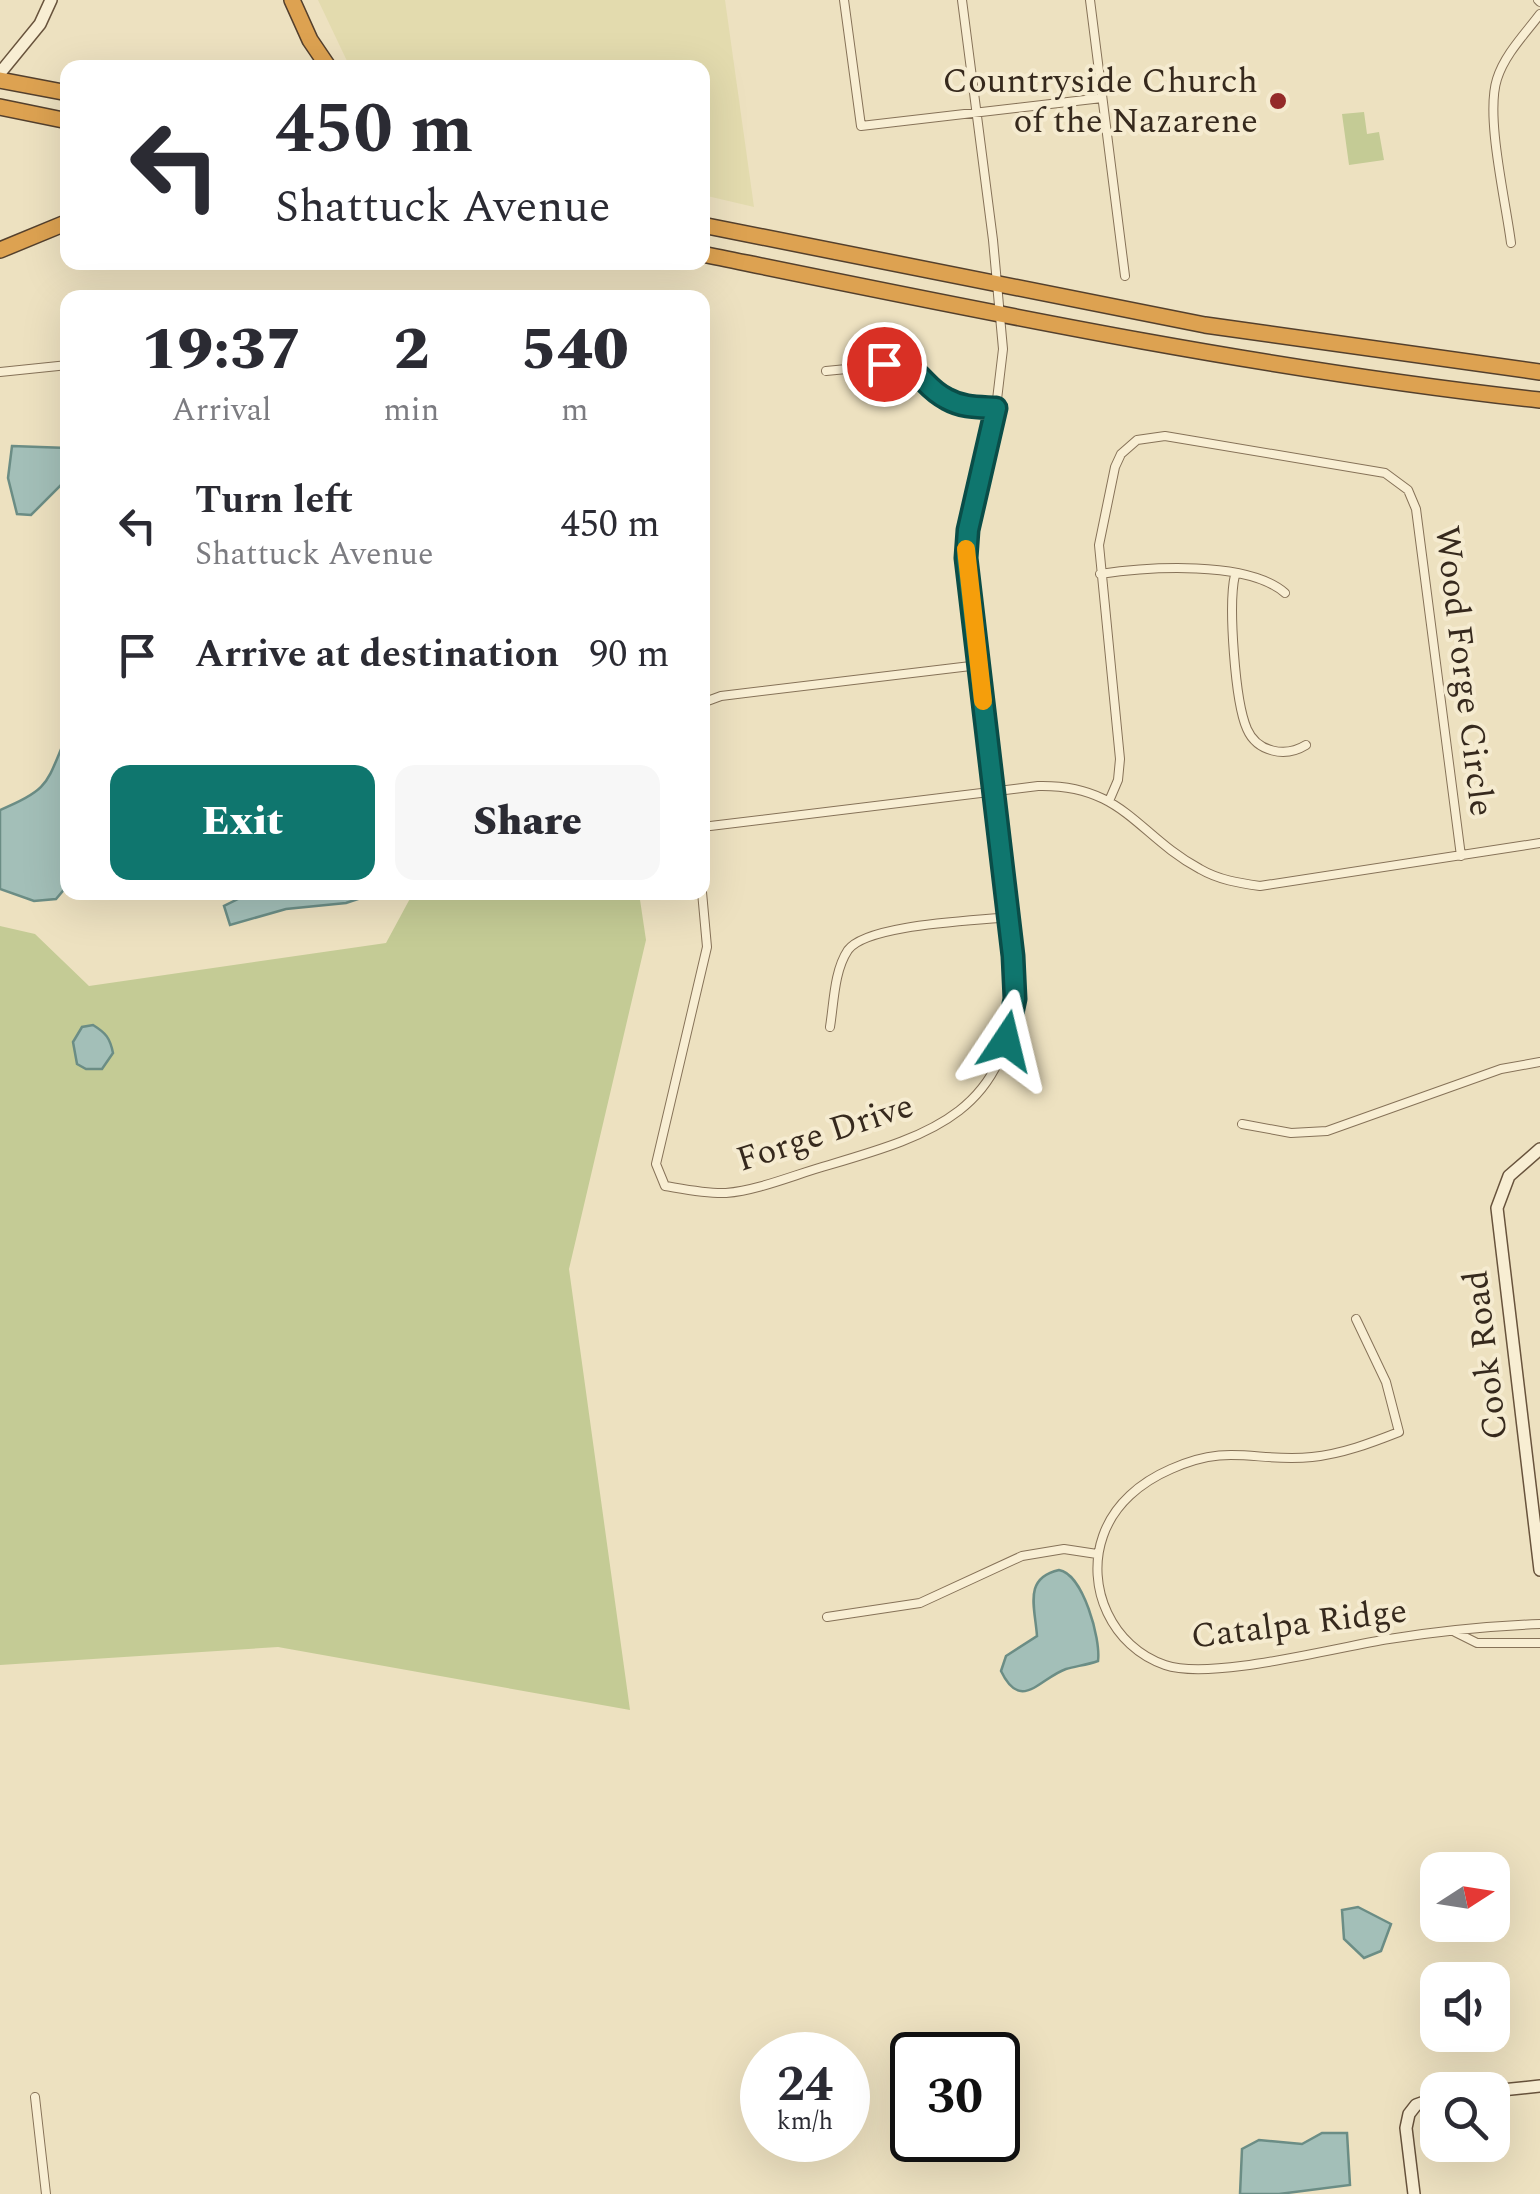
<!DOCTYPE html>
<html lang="en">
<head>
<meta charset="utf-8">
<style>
  :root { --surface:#fff; --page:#f7f7f7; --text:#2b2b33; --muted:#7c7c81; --accent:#0f766e }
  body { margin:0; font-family:Spectral,serif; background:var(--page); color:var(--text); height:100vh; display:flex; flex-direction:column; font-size:38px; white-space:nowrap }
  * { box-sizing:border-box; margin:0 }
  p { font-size:32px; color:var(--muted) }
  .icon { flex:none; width:55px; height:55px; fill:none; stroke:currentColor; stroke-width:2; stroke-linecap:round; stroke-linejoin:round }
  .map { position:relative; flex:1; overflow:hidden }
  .sheet { position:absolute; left:60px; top:290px; width:650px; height:610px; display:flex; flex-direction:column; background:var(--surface); border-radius:20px; box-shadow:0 10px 40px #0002 }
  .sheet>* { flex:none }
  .banner { position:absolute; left:60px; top:60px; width:650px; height:210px; border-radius:20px; box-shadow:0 10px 40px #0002; background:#fff; color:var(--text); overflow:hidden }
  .needle { width:65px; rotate:78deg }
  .fabs { position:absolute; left:1420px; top:1852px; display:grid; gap:20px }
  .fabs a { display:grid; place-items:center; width:90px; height:90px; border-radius:20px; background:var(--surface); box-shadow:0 10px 40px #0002; font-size:50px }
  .speed { position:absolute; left:740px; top:2032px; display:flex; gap:20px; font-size:50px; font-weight:700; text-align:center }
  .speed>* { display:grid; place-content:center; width:130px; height:130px; border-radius:50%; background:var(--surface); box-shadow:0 10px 40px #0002; line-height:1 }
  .speed small { font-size:25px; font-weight:400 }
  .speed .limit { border:5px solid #111; border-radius:15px; background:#fff; color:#111 }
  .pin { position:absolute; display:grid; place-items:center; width:85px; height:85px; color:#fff; margin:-42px; border:5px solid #fff; border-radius:50%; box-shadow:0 2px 10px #0007 }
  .me { position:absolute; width:110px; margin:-55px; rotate:10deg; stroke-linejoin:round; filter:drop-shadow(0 0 8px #0008) }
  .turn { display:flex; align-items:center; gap:35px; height:210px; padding:0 50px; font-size:45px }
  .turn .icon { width:130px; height:130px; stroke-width:2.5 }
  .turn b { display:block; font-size:70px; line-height:85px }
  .eta { display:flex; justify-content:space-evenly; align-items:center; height:170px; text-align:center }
  .eta b { font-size:60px; font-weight:800; line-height:70px }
  .cta { display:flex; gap:20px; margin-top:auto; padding:20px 50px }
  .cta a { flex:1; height:115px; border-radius:20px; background:var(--accent); color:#fff; font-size:40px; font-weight:800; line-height:115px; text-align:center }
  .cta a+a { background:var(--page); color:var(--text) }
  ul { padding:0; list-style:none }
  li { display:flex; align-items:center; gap:30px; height:130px; padding:0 50px }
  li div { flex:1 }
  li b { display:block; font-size:38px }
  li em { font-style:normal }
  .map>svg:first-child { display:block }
  .farmland { fill:#e3dbae }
  .green { fill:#c4cb95 }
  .water { fill:#a3bfb8; stroke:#6b8d85; stroke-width:2.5 }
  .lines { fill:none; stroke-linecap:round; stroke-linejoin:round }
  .street-casing { stroke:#867258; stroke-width:10 }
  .secondary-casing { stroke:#68533c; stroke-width:14 }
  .highway-casing { stroke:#54402d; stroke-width:18 }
  .street { stroke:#f8eed3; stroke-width:8 }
  .secondary { stroke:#f8eed3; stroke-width:11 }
  .highway { stroke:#dda251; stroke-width:15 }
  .route-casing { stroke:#0a4d48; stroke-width:25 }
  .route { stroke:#0f766e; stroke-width:18 }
  .slow { stroke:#f59e0b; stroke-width:18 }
  .poi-dot { fill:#942a29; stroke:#f5ebd0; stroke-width:4 }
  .labels { text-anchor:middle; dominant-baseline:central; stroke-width:8; stroke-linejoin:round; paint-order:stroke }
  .poi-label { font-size:35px; fill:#36291d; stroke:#f5ebd0; text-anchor:end }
  .street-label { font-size:35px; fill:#36291d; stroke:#f5ebd0 }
</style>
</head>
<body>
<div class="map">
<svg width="1540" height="2194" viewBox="0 0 1540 2194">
  <rect width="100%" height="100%" fill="#ede1c0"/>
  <path class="farmland" d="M318 0H725L754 207 703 195 702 68 354 67 347 61Z"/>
  <path class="green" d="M1364 112 1367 134 1379 132 1384 160 1349 165 1342 114Z
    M413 893H639L646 940 569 1269 630 1710 278 1647 0 1665V926L35 934 89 986 386 943Z"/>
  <path class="water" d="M12 446 67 448V479L31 515 17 514 8 478Z
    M67 735V886L56 899 34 901 0 889V810C51 789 46 783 67 735Z
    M250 893V892L376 893 346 903 286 909 230 925 224 906Z
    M93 1025C106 1033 110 1038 113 1053L102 1069H86L77 1064 73 1042 82 1027Z
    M1059 1570C1083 1574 1101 1639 1098 1661 1087 1665 1076 1666 1066 1669 1040 1678 1021 1713 1001 1671L1006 1656 1037 1636C1035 1607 1023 1578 1059 1570Z
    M1358 1907 1391 1924 1381 1951 1364 1958 1344 1939 1342 1910Z
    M1322 2133H1347L1350 2185 1279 2194H1240L1242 2149 1259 2140 1302 2144Z"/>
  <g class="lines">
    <defs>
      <path id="street" d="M844 0 861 126 1102 98
        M1090 0 1125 276
        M1538 0 1540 2
        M1511 243C1506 202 1485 116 1497 79 1505 54 1525 34 1540 14
        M826 371 898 364 918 372 944 398 964 406 996 408
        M0 372 68 365
        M1100 574C1148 567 1247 560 1285 593
        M1235 575C1228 604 1235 702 1247 729 1257 752 1285 758 1306 745
        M702 703 721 696 979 665
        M1109 801 1118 780 1120 759 1099 545 1115 467 1121 454 1137 440 1165 436 1385 473 1408 490 1416 509 1461 856
        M702 827 1038 786C1123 784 1137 835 1200 869 1219 880 1239 883 1260 886L1540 843
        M702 892 707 947 656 1164 665 1186C683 1189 707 1194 726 1193 760 1190 796 1174 829 1165 934 1134 1009 1111 1015 985L966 558 968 529 996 408 1003 349 993 240 962 0
        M830 1027C834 1002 834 971 848 950 867 924 975 921 1009 917
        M1242 1124 1291 1133 1327 1131 1501 1069 1540 1062
        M1356 1319 1386 1382 1399 1432C1371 1443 1342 1454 1312 1457 1256 1463 1230 1442 1171 1469 1141 1482 1114 1504 1103 1536 1085 1587 1112 1647 1165 1665 1211 1681 1337 1647 1389 1639 1439 1631 1489 1626 1540 1624
        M827 1617 920 1603 1022 1556 1064 1549 1097 1554
        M1455 1632 1477 1643H1540
        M35 2097 46 2194"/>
      <path id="secondary" d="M0 73 40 24 51 0
        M1540 1149 1509 1176 1497 1208 1540 1570
        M1492 2091 1540 2086
        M1414 2194 1406 2128 1409 2114 1416 2105 1438 2097"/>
      <path id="highway" d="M292 0 310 40 329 68
        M0 80 68 93
        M0 107 68 121
        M702 225 1205 325 1540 372
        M0 250 68 222
        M702 254C981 311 1257 369 1540 400"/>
    </defs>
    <use href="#street" class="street-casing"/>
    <use href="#secondary" class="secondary-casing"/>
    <use href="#highway" class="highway-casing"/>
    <use href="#street" class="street"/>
    <use href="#secondary" class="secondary"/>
    <use href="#highway" class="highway"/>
  </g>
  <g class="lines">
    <defs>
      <path id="route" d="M884 364C922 363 919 385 947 399 963 408 979 407 996 408L968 530 966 558 1013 956 1015 999 1006 1041"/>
    </defs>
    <use href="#route" class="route-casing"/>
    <use href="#route" class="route"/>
    <path class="slow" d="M966 549 983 701"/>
  </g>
  <circle class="poi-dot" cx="1278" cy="101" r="10"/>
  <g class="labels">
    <g class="poi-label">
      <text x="1258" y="81">Countryside Church<tspan x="1258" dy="40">of the Nazarene</tspan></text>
    </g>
    <g class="street-label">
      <text transform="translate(1464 671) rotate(83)">Wood Forge Circle</text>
      <text transform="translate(825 1133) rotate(-18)">Forge Drive</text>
      <text transform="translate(1486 1355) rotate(-97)">Cook Road</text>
      <text transform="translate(1299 1624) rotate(-7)">Catalpa Ridge</text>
    </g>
  </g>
</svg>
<div class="fabs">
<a><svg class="needle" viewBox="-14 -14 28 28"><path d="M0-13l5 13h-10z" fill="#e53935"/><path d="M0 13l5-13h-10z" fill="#7c7c81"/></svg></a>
<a><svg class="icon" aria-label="sound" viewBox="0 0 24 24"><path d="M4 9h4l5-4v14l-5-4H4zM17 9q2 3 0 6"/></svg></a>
<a><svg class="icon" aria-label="search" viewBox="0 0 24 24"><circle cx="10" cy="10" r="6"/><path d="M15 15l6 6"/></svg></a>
</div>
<div class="speed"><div>24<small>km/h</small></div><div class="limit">30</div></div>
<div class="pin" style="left:884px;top:364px;background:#d93025"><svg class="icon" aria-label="arrive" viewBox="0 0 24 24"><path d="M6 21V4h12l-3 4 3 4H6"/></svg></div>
<svg class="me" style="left:1006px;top:1041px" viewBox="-20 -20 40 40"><path d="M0-17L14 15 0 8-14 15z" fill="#0f766e" stroke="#fff" stroke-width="4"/></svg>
<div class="banner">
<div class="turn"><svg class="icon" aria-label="left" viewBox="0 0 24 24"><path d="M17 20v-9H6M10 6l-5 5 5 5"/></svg><div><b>450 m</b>Shattuck Avenue</div></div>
</div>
<section class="sheet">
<div class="eta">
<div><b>19:37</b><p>Arrival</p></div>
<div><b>2</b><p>min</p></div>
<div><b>540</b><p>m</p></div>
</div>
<ul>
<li><svg class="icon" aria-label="left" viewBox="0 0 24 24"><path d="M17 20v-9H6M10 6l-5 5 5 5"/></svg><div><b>Turn left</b><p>Shattuck Avenue</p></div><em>450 m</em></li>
<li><svg class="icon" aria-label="arrive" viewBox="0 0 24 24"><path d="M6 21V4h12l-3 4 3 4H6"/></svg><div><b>Arrive at destination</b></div><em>90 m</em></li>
</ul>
<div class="cta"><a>Exit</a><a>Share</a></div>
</section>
</div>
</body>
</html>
